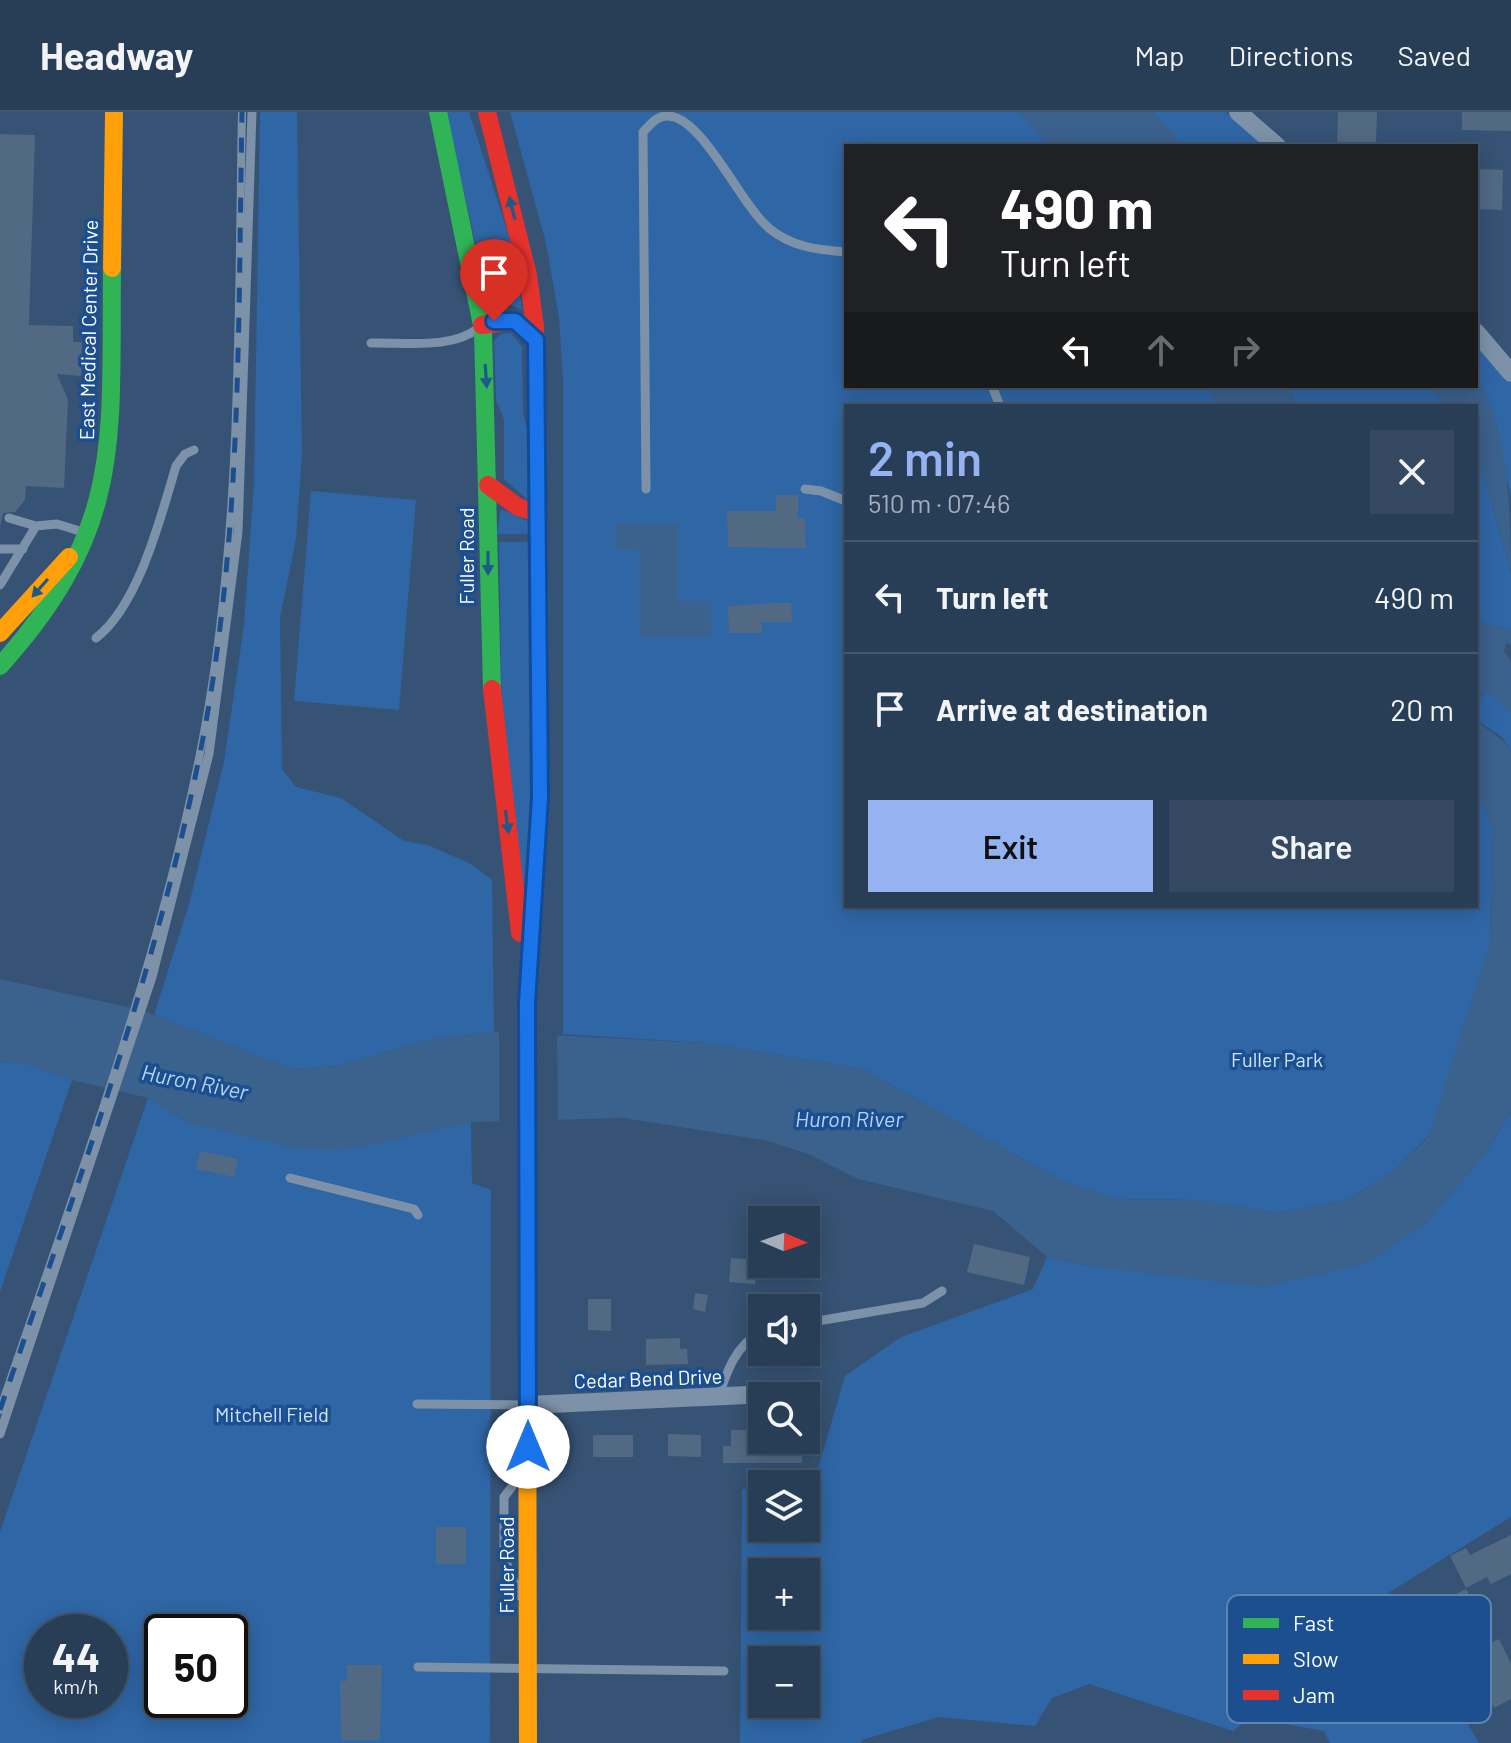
<!DOCTYPE html>
<html lang="en">
<head>
<meta charset="utf-8">
<style>
  :root { --surface:#283e57; --page:#344961; --text:#f1f3f6; --muted:#a5aeba; --line:#44576d; --accent:#95b2f1 }
  body { margin:0; font-family:Barlow,sans-serif; background:var(--page); color:var(--text); height:100vh; display:flex; flex-direction:column; font-size:30px; white-space:nowrap }
  * { box-sizing:border-box; margin:0 }
  p { font-size:26px; color:var(--muted) }
  .icon { flex:none; width:44px; height:44px; fill:none; stroke:currentColor; stroke-width:2; stroke-linecap:round; stroke-linejoin:round }
  .map { position:relative; flex:1; overflow:hidden }
  .drawer { position:absolute; left:844px; top:292px; width:634px; height:504px; display:flex; flex-direction:column; background:var(--surface); border-radius:0px; box-shadow:0 4px 20px #0003,0 0 0 2px var(--line) }
  .drawer>* { flex:none }
  .guide { position:absolute; left:844px; top:32px; width:634px; height:244px; border-radius:0px; box-shadow:0 4px 20px #0003,0 0 0 2px var(--line); background:#202124; color:#fff; overflow:hidden }
  .needle { width:52px; rotate:92deg }
  .fabs { position:absolute; left:748px; top:1094px; display:grid; gap:16px }
  .fabs a { display:grid; place-items:center; width:72px; height:72px; border-radius:0px; background:var(--surface); box-shadow:0 4px 20px #0003,0 0 0 2px var(--line); font-size:40px }
  .speed { position:absolute; left:24px; top:1502px; display:flex; gap:16px; font-size:40px; font-weight:700; text-align:center }
  .speed>* { display:grid; place-content:center; width:104px; height:104px; border-radius:50%; background:var(--surface); box-shadow:0 4px 20px #0003,0 0 0 2px var(--line); line-height:1 }
  .speed small { font-size:20px; font-weight:400 }
  .speed .limit { border:4px solid #111; border-radius:12px; background:#fff; color:#111 }
  .pin { position:absolute; display:grid; place-items:center; width:68px; height:68px; color:#fff; margin:-82px -34px; border-radius:50% 50% 50% 0; rotate:-45deg; box-shadow:0 0 8px #0007 }
  .pin .icon { rotate:45deg }
  .me { position:absolute; width:88px; margin:-44px; rotate:0deg; stroke-linejoin:round; filter:drop-shadow(0 0 6px #0008) }
  .turn { display:flex; align-items:center; gap:28px; height:168px; padding:0 24px; font-size:36px }
  .turn .icon { width:104px; height:104px; stroke-width:2.5 }
  .turn b { display:block; font-size:56px; line-height:68px }
  .lanes { display:flex; align-items:center; height:76px; padding:0 24px; background:#0003; justify-content:center; gap:40px; direction:ltr }
  .lanes .off { opacity:.35 }
  .round { display:grid; place-items:center; flex:none; width:84px; height:84px; border-radius:0px; background:var(--page) }
  .overview { display:flex; align-items:center; justify-content:space-between; height:136px; padding:0 24px }
  h1 { font-size:48px; font-weight:600; line-height:60px; color:var(--accent) }
  .primary-button { display:flex; gap:16px; margin-top:auto; padding:16px 24px }
  .primary-button a { flex:1; height:92px; border-radius:0px; background:var(--accent); color:#111; font-size:32px; font-weight:600; line-height:92px; text-align:center }
  .primary-button a+a { background:var(--page); color:var(--text) }
  ul { padding:0; list-style:none }
  li { display:flex; align-items:center; gap:24px; height:112px; padding:0 24px; border-top:2px solid var(--line) }
  li div { flex:1 }
  li b { display:block; font-size:30px }
  li em { font-style:normal }
  header { display:flex; align-items:center; gap:48px; box-sizing:border-box; height:112px; padding:0 40px; background:var(--surface); border-bottom:2px solid var(--line) }
  header strong { font-size:38px }
  nav { display:flex; gap:44px; margin-inline-start:auto; font-size:28px }
  .map>svg:first-child { display:block }
  .green { fill:#2f66a5; fill-rule:evenodd }
  .water { fill:#3b618d }
  .pier { fill:#365274 }
  .building { fill:#526984 }
  .lines { fill:none; stroke-linecap:round; stroke-linejoin:round }
  .lane { stroke:#7d92a8; stroke-width:9 }
  .street { stroke:#7d92a8; stroke-width:18 }
  .fast { stroke:#30b455; stroke-width:18 }
  .slow { stroke:#ff9f0a; stroke-width:18 }
  .jam { stroke:#e5322d; stroke-width:18 }
  .rail-casing { stroke:#7e92a7; stroke-width:8 }
  .rail { stroke:#1b4f8f; stroke-width:5; stroke-dasharray:15; stroke-linecap:butt }
  .oneway { fill:#1d5989 }
  .route-casing { stroke:#114b97; stroke-width:20 }
  .route { stroke:#1a73e8; stroke-width:14 }
  .labels { text-anchor:middle; dominant-baseline:central; stroke-width:7; stroke-linejoin:round; paint-order:stroke }
  .street-label { font-size:20px; fill:#fff; stroke:#1b4f8f }
  .park-label { font-size:20px; fill:#cfe3fa; stroke:#1b4f8f }
  .water-label { font-size:22px; font-style:italic; fill:#b5d3f5; stroke:#1b4f8f }
  .key { fill:#1b4f8f; stroke:#5f84b1; stroke-width:2 }
  .key-label { font-size:22px; fill:#fff }
</style>
</head>
<body>
<header>
<strong>Headway</strong>
<nav><a>Map</a><a>Directions</a><a>Saved</a></nav>
</header>
<div class="map">
<svg width="1511" height="1631" viewBox="0 0 1511 1631">
  <rect width="100%" height="100%" fill="#365274"/>
  <path class="green" d="M260 0H297L302 343 296 427 280 506 282 657 296 675 341 686 404 729 428 733 471 752 492 768 494 920 432 927 338 954 291 957 154 903 189 792 224 650 244 513 254 371Z
    M446 0H469L515 143 522 198 508 191 489 192Z
    M510 0H1019L1050 34H846V274H1207L1218 294H846V794H1476V670L1492 717 1490 831 1450 966 1428 1024 1395 1058 1347 1088 1279 1101 1194 1088 1117 1087 1064 1070 863 957 704 931 563 922V269L559 206 546 131Z
    M1152 0H1226L1265 34H1179L1174 23Z
    M511 221 522 235 523 301 530 328 528 388 504 367V308L496 288 494 228 501 222Z
    M1476 229 1511 271V385L1490 297 1476 266Z
    M1290 274H1426L1447 294H1296Z
    M1476 337 1511 460V517L1482 511 1476 505Z
    M311 379 416 388 399 598 294 589Z
    M501 397 530 410V422H497Z
    M499 430H530V830L502 614Z
    M1487 578 1511 601V638L1502 625 1476 608V591Z
    M0 949 28 952 72 968 0 1180Z
    M148 986 189 1011 340 1038 471 1010 472 1071 491 1078 490 1631H0V1420ZM42 1520H110V1588H42ZM162 1520H230V1588H162Z
    M1511 1000V1405L1388 1481 1479 1631H1330L1324 1619 1250 1606 1233 1619 1089 1572 1052 1586 1035 1614 939 1605 862 1628 861 1631H740L742 1377H762V1416H806V1377H812L845 1264 901 1225 1033 1177 1047 1145 1095 1155 1424 1113 1486 1040ZM762 1460H806V1504H762ZM762 1548H806V1592H762Z"/>
  <path class="water" d="M1019 0H1152L1174 23 1179 34H1050Z
    M1476 266C1509 308 1511 409 1511 460L1476 337V294H1447L1426 274H1476Z
    M1207 274H1290L1296 294H1218Z
    M615 412H678V489H711V525H639V438L615 437Z
    M1476 505 1482 511 1511 517V532L1506 531 1504 539 1511 549V601L1487 578 1476 591Z
    M1476 608C1488 620 1501 624 1511 638V1000L1486 1040 1424 1113 1368 1151 1264 1175 1095 1155 1047 1145 993 1099 858 1067 811 1043 768 1029 624 1006 471 1010 375 1032 340 1038 299 1037 189 1011 148 986 72 968 28 952 0 949V867L141 898 291 957 338 954 432 927 494 920 704 931 863 957 1064 1070 1117 1087 1194 1088 1279 1101 1347 1088 1395 1058 1428 1025 1490 831 1492 717 1476 670Z"/>
  <path class="pier" d="M499 916 557 918 558 1012 499 1013Z"/>
  <path class="building" d="M1338 0H1377L1376 34H1337Z
    M1462 0H1511V19L1462 18Z
    M0 22 35 23 29 213 73 214V230H82L81 264 57 262 68 288 64 376 26 374 25 388 15 400 3 401 0 415Z
    M1476 57 1503 58 1502 98 1476 97Z
    M776 383H798V406H805L806 436 728 435 727 399H776Z
    M775 491H791L792 510H761L762 521H729L728 494Z
    M200 1039 238 1047 234 1065 196 1057Z
    M974 1132 1030 1145 1024 1173 967 1160Z
    M731 1146 757 1148 755 1172 729 1170Z
    M695 1181 708 1183 705 1200 693 1197Z
    M588 1187H611V1219L588 1218Z
    M680 1226V1237H687L688 1252 646 1253V1227Z
    M731 1318H754V1329L802 1330V1351H723V1334H731Z
    M668 1322 701 1323V1345L668 1344Z
    M593 1323H633V1345H593Z
    M436 1415H466V1452H436Z
    M1511 1423V1462L1491 1472 1487 1465 1466 1476 1450 1444 1466 1436 1470 1443Z
    M1466 1477 1492 1530 1499 1527 1511 1552V1587L1494 1596 1483 1576 1490 1572 1471 1535 1458 1542 1442 1510 1430 1516 1422 1499Z
    M347 1553H382L380 1628H341L340 1569H347Z"/>
  <g class="lines">
    <path class="lane" d="M371 231C406 230 452 238 480 215
      M992 274 1000 294
      M646 377 643 20C650 13 657 3 668 4 703 5 741 94 770 117 792 135 818 138 846 140
      M805 377 821 379 846 389
      M9 406 36 414
      M0 437H23
      M0 473 36 414 57 412 86 421
      M96 526C139 493 161 404 176 354L185 342 194 338
      M290 1066 414 1097 418 1103
      M806 1211 923 1191 942 1179
      M718 1286C727 1259 736 1232 762 1220
      M417 1292 525 1293
      M0 1322 152 865 209 642 238 420 252 0
      M520 1484 504 1445V1385L521 1363
      M418 1555 724 1559"/>
    <path class="street" d="M1238 0 1277 34
      M1476 220 1511 261
      M528 1293 769 1282"/>
    <path class="fast" d="M438 0 483 218 492 577
      M0 554C125 415 110 329 112 156
      M527 1154V891L540 685 539 444"/>
    <path class="slow" d="M112 156 114 0
      M0 521 69 445
      M527 1154 528 1631"/>
    <path class="jam" d="M487 0 528 163 535 215 539 444
      M482 213 512 209 536 228
      M488 373 518 395 538 401
      M492 577 520 821"/>
    <defs>
      <path id="rail" d="M0 1298C75 1077 159 856 203 626 242 420 238 209 242 0"/>
    </defs>
    <use href="#rail" class="rail-casing"/>
    <use href="#rail" class="rail"/>
  </g>
  <defs><path id="oneway-solid" d="M-6-.8H1V-3.2L6.5 0L1 3.2V.8H-6Z" transform="scale(2)"/></defs>
  <g class="oneway">
    <use href="#oneway-solid" transform="translate(512 96) rotate(-104)"/>
    <use href="#oneway-solid" transform="translate(486 264) rotate(86)"/>
    <use href="#oneway-solid" transform="translate(488 451) rotate(90)"/>
    <use href="#oneway-solid" transform="translate(40 476) rotate(131)"/>
    <use href="#oneway-solid" transform="translate(507 710) rotate(82)"/>
  </g>
  <g class="lines">
    <defs>
      <path id="route" d="M494 209H515L536 228 540 685 527 891 528 1335"/>
    </defs>
    <use href="#route" class="route-casing"/>
    <use href="#route" class="route"/>
  </g>
  <g class="labels">
    <g class="street-label">
      <text transform="translate(88 218) rotate(-89)">East Medical Center Drive</text>
      <text transform="translate(466 444) rotate(-90)">Fuller Road</text>
      <text transform="translate(648 1266) rotate(-2)">Cedar Bend Drive</text>
      <text transform="translate(506 1453) rotate(-90)">Fuller Road</text>
    </g>
    <g class="park-label">
      <text x="1277" y="947">Fuller Park</text>
      <text x="272" y="1302">Mitchell Field</text>
    </g>
    <g class="water-label">
      <text transform="translate(195 969) rotate(11)">Huron River</text>
      <text x="849" y="1006">Huron River</text>
    </g>
  </g>
  <rect x="1227" y="1483" width="264" height="128" rx="12" class="key"/>
  <rect x="1243" y="1506" width="36" height="10" fill="#30b455"/>
  <rect x="1243" y="1542" width="36" height="10" fill="#ff9f0a"/>
  <rect x="1243" y="1578" width="36" height="10" fill="#e5322d"/>
  <g class="key-label">
    <text x="1293" y="1519">Fast</text>
    <text x="1293" y="1555">Slow</text>
    <text x="1293" y="1591">Jam</text>
  </g>
</svg>
<div class="fabs">
<a><svg class="needle" viewBox="-14 -14 28 28"><path d="M0-13l5 13h-10z" fill="#e53935"/><path d="M0 13l5-13h-10z" fill="#a5aeba"/></svg></a>
<a><svg class="icon" aria-label="sound" viewBox="0 0 24 24"><path d="M4 9h4l5-4v14l-5-4H4zM17 9q2 3 0 6"/></svg></a>
<a><svg class="icon" aria-label="search" viewBox="0 0 24 24"><circle cx="10" cy="10" r="6"/><path d="M15 15l6 6"/></svg></a>
<a><svg class="icon" aria-label="layers" viewBox="0 0 24 24"><path d="M12 4l9 5-9 5-9-5zM3 14l9 5 9-5"/></svg></a>
<a>+</a>
<a>−</a>
</div>
<div class="speed"><div>44<small>km/h</small></div><div class="limit">50</div></div>
<div class="pin" style="left:494px;top:209px;background:#d93025"><svg class="icon" aria-label="arrive" viewBox="0 0 24 24"><path d="M6 21V4h12l-3 4 3 4H6"/></svg></div>
<svg class="me" style="left:528px;top:1335px" viewBox="-20 -20 40 40"><circle r="19" fill="#fff"/><path d="M0-13L10 11 0 6-10 11z" fill="#1a73e8"/></svg>
<div class="guide">
<div class="turn"><svg class="icon" aria-label="left" viewBox="0 0 24 24"><path d="M17 20v-9H6M10 6l-5 5 5 5"/></svg><div><b>490 m</b>Turn left</div></div>
<div class="lanes"><svg class="icon" aria-label="left" viewBox="0 0 24 24"><path d="M17 20v-9H6M10 6l-5 5 5 5"/></svg><svg class="icon off" aria-label="ahead" viewBox="0 0 24 24"><path d="M12 20V5M6 11l6-6 6 6"/></svg><svg class="icon off" aria-label="right" viewBox="0 0 24 24"><path d="M7 20v-9h11M14 6l5 5-5 5"/></svg></div>
</div>
<section class="drawer">
<div class="overview"><div><h1>2 min</h1><p>510 m · 07:46</p></div><a class="round"><svg class="icon" aria-label="close" viewBox="0 0 24 24"><path d="M6 6l12 12M18 6L6 18"/></svg></a></div>
<ul>
<li><svg class="icon" aria-label="left" viewBox="0 0 24 24"><path d="M17 20v-9H6M10 6l-5 5 5 5"/></svg><div><b>Turn left</b></div><em>490 m</em></li>
<li><svg class="icon" aria-label="arrive" viewBox="0 0 24 24"><path d="M6 21V4h12l-3 4 3 4H6"/></svg><div><b>Arrive at destination</b></div><em>20 m</em></li>
</ul>
<div class="primary-button"><a>Exit</a><a>Share</a></div>
</section>
</div>
</body>
</html>
